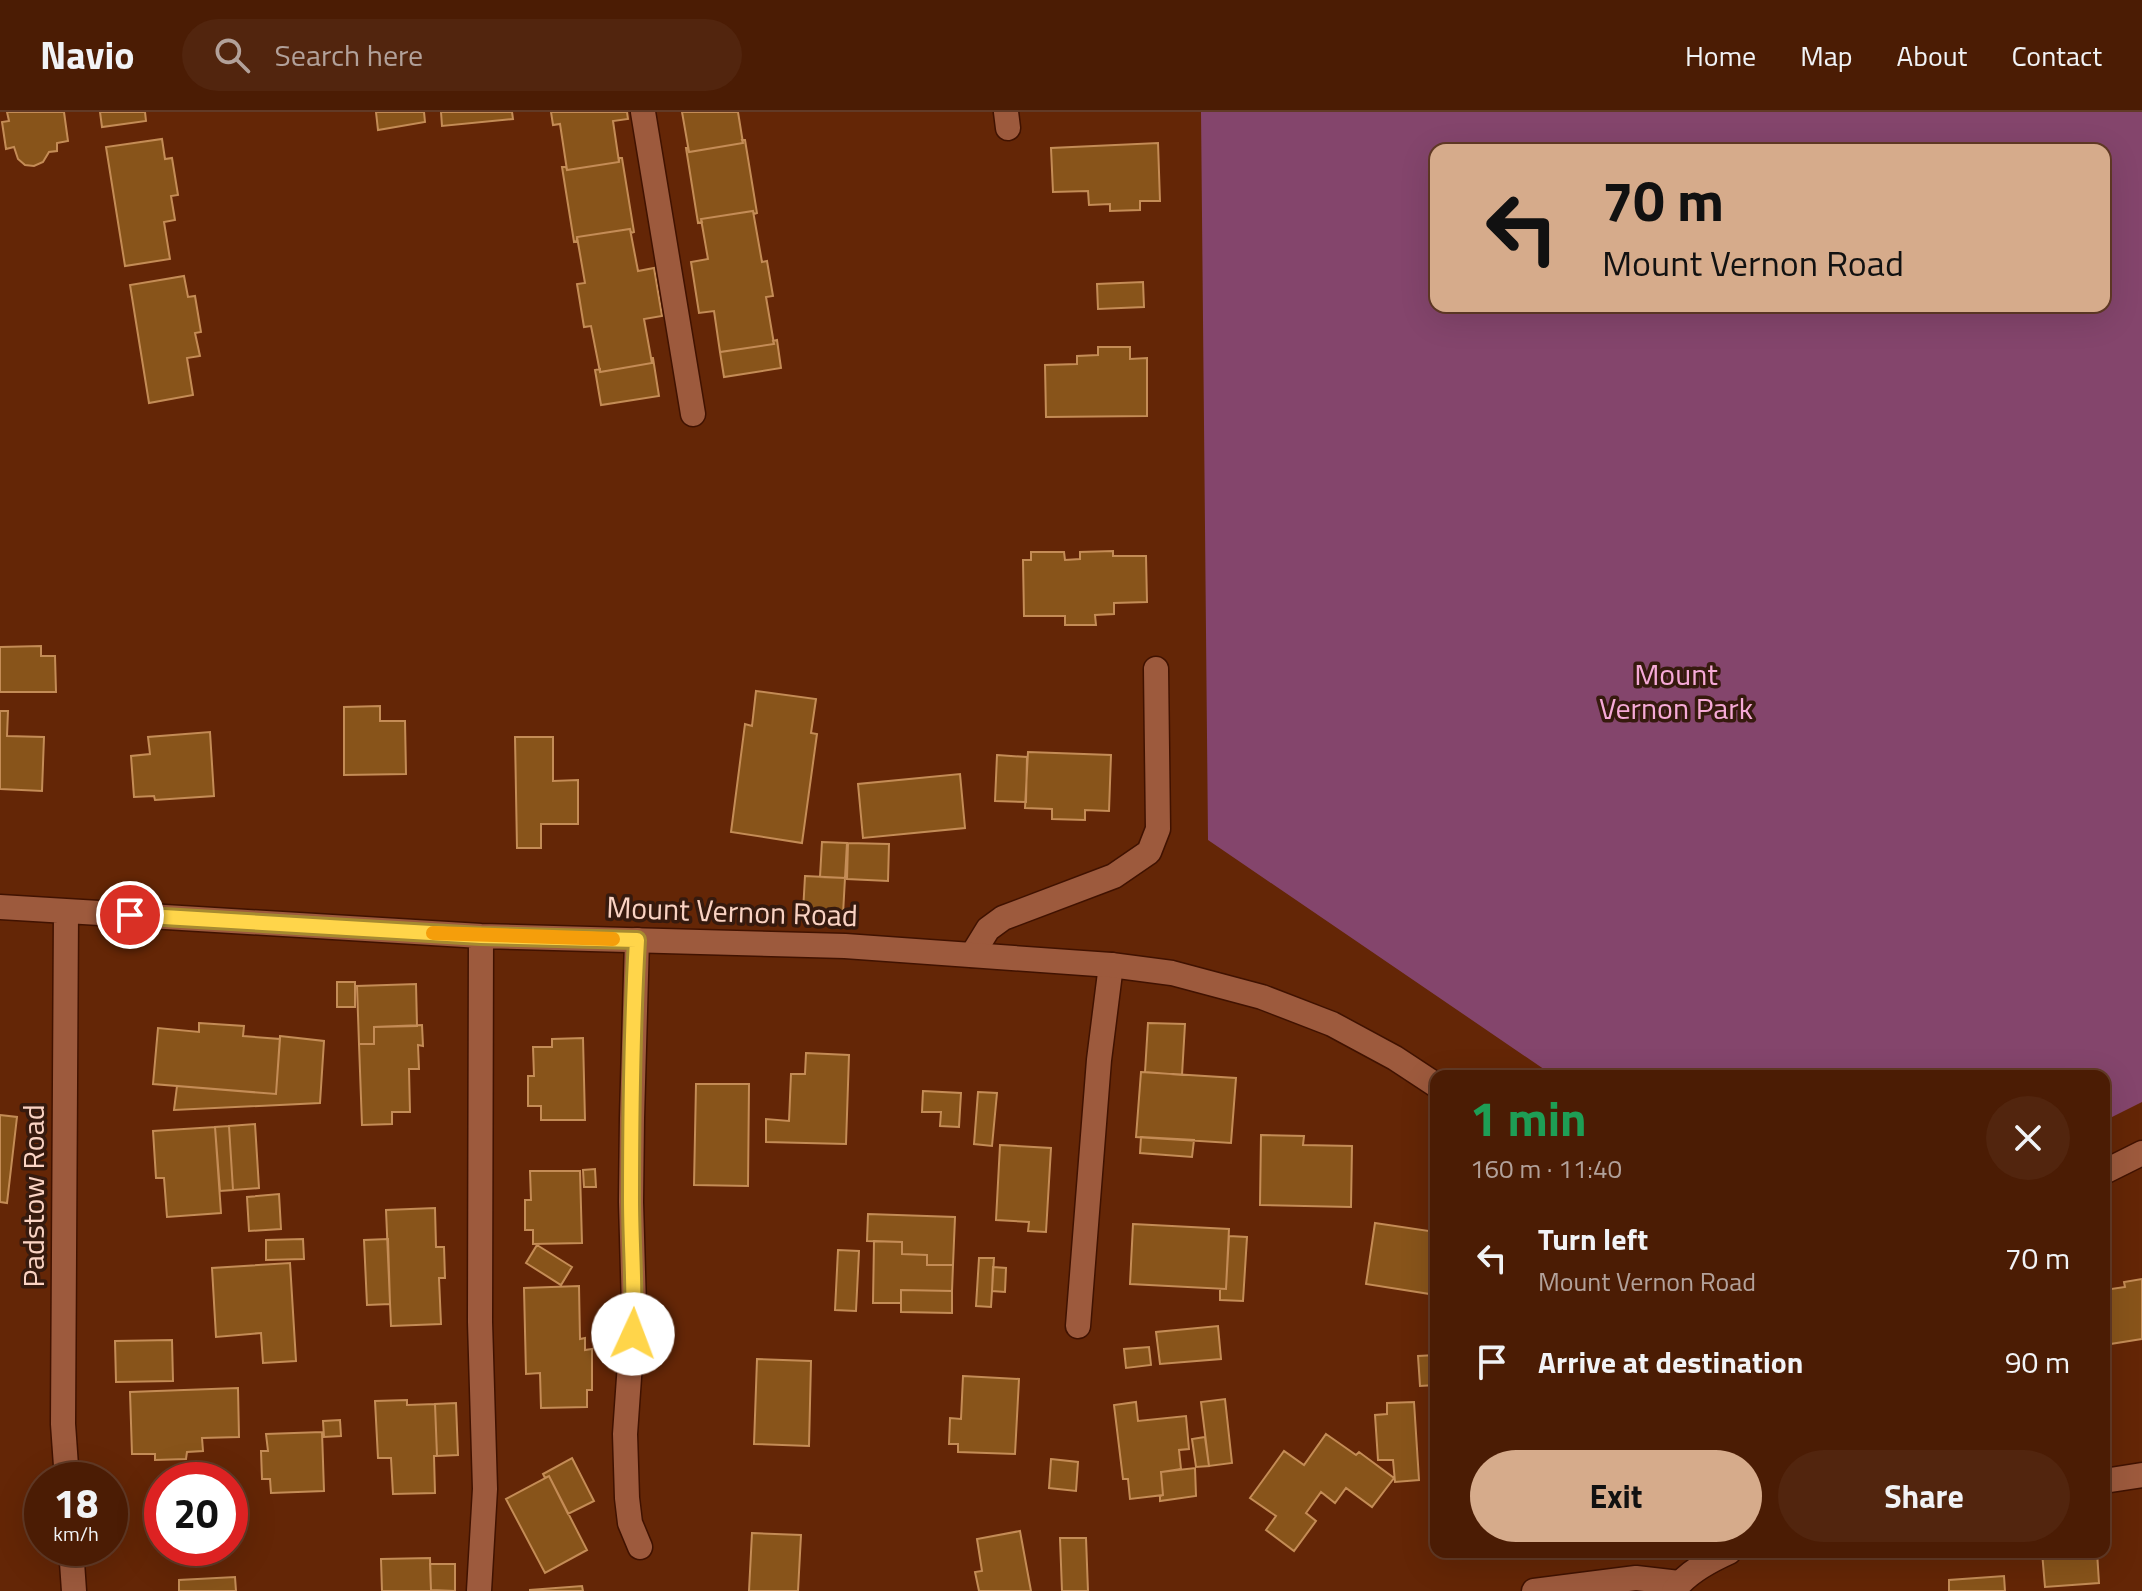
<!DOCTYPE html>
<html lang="en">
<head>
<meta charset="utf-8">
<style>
  :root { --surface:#4b1c04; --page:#52250e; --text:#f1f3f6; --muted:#b2a19a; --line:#623a26; --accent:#d6ab8b }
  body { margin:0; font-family:"Titillium Web",sans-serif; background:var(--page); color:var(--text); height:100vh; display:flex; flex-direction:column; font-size:30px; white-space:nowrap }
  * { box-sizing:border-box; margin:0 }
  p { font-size:26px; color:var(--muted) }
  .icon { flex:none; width:44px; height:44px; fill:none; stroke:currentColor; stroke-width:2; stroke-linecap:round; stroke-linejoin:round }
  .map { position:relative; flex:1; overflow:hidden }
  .side { position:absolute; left:1430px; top:958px; width:680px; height:488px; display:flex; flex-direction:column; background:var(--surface); border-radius:16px; box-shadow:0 8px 32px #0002,0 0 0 2px var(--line) }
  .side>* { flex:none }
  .banner { position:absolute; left:1430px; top:32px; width:680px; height:168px; border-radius:16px; box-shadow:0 8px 32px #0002,0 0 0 2px var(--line); background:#d6ab8b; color:#111; overflow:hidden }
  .speed { position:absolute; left:24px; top:1350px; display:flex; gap:16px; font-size:40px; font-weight:700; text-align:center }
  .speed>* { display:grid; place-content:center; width:104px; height:104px; border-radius:50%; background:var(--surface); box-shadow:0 8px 32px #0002,0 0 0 2px var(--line); line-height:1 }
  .speed small { font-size:20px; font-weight:400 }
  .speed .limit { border:12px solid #d22; background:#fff; color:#111 }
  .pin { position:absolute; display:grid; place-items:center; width:68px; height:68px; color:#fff; margin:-34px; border:4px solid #fff; border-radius:50%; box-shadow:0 2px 8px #0007 }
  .me { position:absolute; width:88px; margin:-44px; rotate:2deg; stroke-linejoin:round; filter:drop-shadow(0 0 6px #0008) }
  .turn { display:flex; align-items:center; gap:28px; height:168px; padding:0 40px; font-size:36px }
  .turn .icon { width:104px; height:104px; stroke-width:2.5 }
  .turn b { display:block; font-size:56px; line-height:68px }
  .round { display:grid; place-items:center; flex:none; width:84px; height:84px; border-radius:42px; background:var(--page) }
  .summary { display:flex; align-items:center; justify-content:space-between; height:136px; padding:0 40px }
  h1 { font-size:48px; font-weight:700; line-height:60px; color:#1e9e55 }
  .primary-button { display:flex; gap:16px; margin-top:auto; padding:16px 40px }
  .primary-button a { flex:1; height:92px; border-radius:48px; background:var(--accent); color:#111; font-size:32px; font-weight:700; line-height:92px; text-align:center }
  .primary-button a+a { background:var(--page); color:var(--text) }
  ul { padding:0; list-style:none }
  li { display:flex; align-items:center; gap:24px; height:104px; padding:0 40px }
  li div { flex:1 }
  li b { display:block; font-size:30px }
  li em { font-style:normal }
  header { display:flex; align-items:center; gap:48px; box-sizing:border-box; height:112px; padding:0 40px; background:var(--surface); border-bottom:2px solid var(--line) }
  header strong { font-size:38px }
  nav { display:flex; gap:44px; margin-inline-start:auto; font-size:28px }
  .search { width:560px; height:72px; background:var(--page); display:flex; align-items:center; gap:20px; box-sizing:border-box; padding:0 28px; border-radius:44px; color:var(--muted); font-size:30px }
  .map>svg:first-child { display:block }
  .green { fill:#84456c; fill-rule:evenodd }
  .building { fill:#88541a; stroke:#c48c56; stroke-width:2 }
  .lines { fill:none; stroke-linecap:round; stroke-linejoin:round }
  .lane-casing { stroke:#401200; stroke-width:27 }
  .street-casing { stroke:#401200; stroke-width:27 }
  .lane { stroke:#9d5a3d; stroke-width:24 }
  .street { stroke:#9d5a3d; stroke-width:24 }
  .route-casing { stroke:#a68a30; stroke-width:20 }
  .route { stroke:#ffd54a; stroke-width:14 }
  .slow { stroke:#f59e0b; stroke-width:14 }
  .labels { text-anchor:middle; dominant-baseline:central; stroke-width:7; stroke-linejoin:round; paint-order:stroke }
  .park-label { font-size:30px; fill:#f6aad7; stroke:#361a0e }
  .street-label { font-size:30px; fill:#fad3c3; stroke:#361a0e }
</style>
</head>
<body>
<header>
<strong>Navio</strong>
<div class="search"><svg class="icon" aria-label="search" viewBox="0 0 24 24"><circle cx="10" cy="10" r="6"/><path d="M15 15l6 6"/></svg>Search here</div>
<nav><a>Home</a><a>Map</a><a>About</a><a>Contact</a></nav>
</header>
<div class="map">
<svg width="2142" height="1479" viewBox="0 0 2142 1479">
  <rect width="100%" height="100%" fill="#642606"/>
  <path class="green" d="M1201 0H2142V990L2104 1009V964H1554L1208 728ZM1436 38H2104V194H1436Z"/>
  <path class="building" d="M7 0H64L68 29 57 31V39L49 40 43 50 34 54 25 53 18 47 14 35 6 37 2 10 9 9Z
    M100 0H145L146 9 102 15Z
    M376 0H424L425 10 378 18Z
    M441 0H512L513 7 442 14Z
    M551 0H627L628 7 613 9 619 50 567 58 560 12 553 13Z
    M682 0H738L743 31 689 40Z
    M162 27 165 47 172 46 178 83 171 84 175 108 164 110 170 147 125 154 106 35Z
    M742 28H745L757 101 754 102 753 99 701 107 702 110 698 111 686 36H688L689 40 743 31Z
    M1158 31 1160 89H1140V98L1110 99V92L1089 93 1088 79 1053 80 1051 36Z
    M619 46H622L634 120 631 121 630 117 577 125V129L574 130 562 55H566L567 58 619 50Z
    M753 99 762 150 767 149 773 184 766 185 774 232 720 240 714 199 699 201 691 150 708 147 701 107Z
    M630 117 638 159 654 156 662 204 644 207 652 251 600 260 591 214 584 215 577 172 585 171 577 125Z
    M184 164 188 185 195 184 201 220 195 221 200 244 187 246 193 283 149 291 130 173Z
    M1143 170 1144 195 1098 197 1097 172Z
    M777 228 781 256 724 265 720 240 774 232 773 229Z
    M1098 235H1130V247L1147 246V304L1046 305 1045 253 1077 252V244L1098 243Z
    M651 246H653L659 284 601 293 595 258 600 257V260L652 251Z
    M1113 439V444H1146L1147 490 1114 491V502L1095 503 1096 513H1065V504H1024L1023 448H1031V440H1064L1065 448 1080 447V440Z
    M41 534V544H55L56 580H0V535Z
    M756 579 816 587 811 621 817 622 802 731 731 720 745 612 752 614Z
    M380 594V609H405L406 662 344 663V595Z
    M0 599H8L7 624 44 625 42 679 0 677Z
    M210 620 214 684 155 688 154 684 134 685 131 644 150 642 148 625Z
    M515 625H553V669L578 668V712H541V736H517Z
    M1028 640 1111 643 1109 699 1085 698V708L1052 707V697L1025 696Z
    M997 643 1027 645 1026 690 995 689Z
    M960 662 965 716 863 726 858 672Z
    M822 730 847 731 845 766 820 765Z
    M848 731 889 732 888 769 847 767Z
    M805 764 845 766 843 802 803 800Z
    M337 870H355V895H337Z
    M416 872 417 914 374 915V932H359L357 874Z
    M199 911 244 914 243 924 280 927 276 982 153 972 158 916 199 920Z
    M1148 911 1185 912 1182 963 1145 960Z
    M422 913 423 934 418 933 419 957H409L410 1000H392V1012L362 1013 359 932H374V915Z
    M280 924 324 929 320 991 174 998 177 974 276 982Z
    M583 926 585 1008H541V994H528V964H534L533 935H552V927Z
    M806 941 849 943 846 1032 766 1030V1007L789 1009 791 962H805Z
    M1141 960 1236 966 1231 1031 1136 1025Z
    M696 972H749L748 1074 694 1073Z
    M923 979 961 981 959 1015 940 1014 941 1000H922Z
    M978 980 997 981 992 1034 974 1032Z
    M0 1003 17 1005 7 1091 0 1090Z
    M255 1012 259 1076 233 1078 229 1014Z
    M229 1014 233 1078 220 1079 215 1015Z
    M215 1015 221 1101 167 1105 164 1066H156L153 1019Z
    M1261 1023 1304 1024 1303 1033 1352 1034 1351 1095 1260 1093Z
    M1141 1025 1194 1028 1192 1045 1140 1041Z
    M1000 1033 1051 1036 1046 1120 1028 1119 1029 1110 996 1108Z
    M595 1057 596 1075H584L583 1058Z
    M530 1059H580L582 1131 533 1132V1118H525V1088H531Z
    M279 1082 281 1117 249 1119 247 1085Z
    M435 1096 436 1135H444L445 1166H439L441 1212 391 1214 386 1098Z
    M868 1102 955 1105 953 1153H927V1143L902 1142V1130L867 1129Z
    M1375 1111 1436 1120V1183L1366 1172Z
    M1133 1112 1229 1117 1226 1177 1130 1172Z
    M1229 1124 1247 1125 1243 1189 1220 1188V1177H1226Z
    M303 1127 304 1147 266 1148V1128Z
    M388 1127 390 1192 367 1193 364 1128Z
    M874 1129 902 1130V1142L927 1143V1153H953L952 1179 901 1178V1191H873Z
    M537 1133 572 1155 561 1173 526 1151Z
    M838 1138 859 1139 856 1199 835 1198Z
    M979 1146H994L991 1195 976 1194Z
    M290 1151 296 1249 263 1251 261 1221 216 1225 212 1156Z
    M993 1155 1006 1156 1005 1180 992 1179Z
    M2142 1167V1227L2104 1233V1178L2125 1175 2124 1170Z
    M579 1174 580 1227 585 1226V1238L592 1237V1278H587V1295L541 1296 540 1261 526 1262 524 1176Z
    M901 1178 952 1179V1201L901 1200Z
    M1218 1214 1221 1247 1160 1252 1156 1220Z
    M172 1228 173 1269 116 1270 115 1229Z
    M1149 1235 1151 1253 1126 1256 1124 1237Z
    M1436 1243V1273L1420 1274 1418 1244Z
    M757 1247 811 1249 809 1334 754 1332Z
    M963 1264 1019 1267 1015 1342 958 1340V1332H949L950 1306 961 1307Z
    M238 1276 239 1325 202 1326 203 1339 187 1340 186 1347 155 1348V1342H132L130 1280Z
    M1225 1287 1232 1351 1209 1354 1201 1290Z
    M407 1288V1293L435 1292 437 1344H434L435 1381 393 1382 391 1346H378L375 1289Z
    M1136 1290 1138 1309 1186 1304 1189 1337 1179 1338 1181 1357 1161 1360 1163 1383 1130 1387 1128 1367H1123L1114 1293Z
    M1414 1290 1419 1368 1395 1370 1393 1348H1378L1375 1303 1387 1302V1291Z
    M456 1291 458 1343 437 1344 435 1292Z
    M340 1308 341 1324 324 1325 323 1309Z
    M322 1320 324 1379 271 1381 270 1367H262L261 1339H268L266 1322Z
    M1326 1322 1356 1343 1359 1340 1394 1366 1372 1395 1346 1376 1335 1391 1321 1380 1306 1401 1316 1409 1294 1439 1266 1418 1276 1404 1250 1386 1284 1339 1304 1353Z
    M1205 1325 1209 1354 1196 1355 1192 1327Z
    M572 1346 594 1389 568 1402 549 1364 545 1366 543 1362Z
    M1051 1347 1078 1350 1076 1379 1049 1376Z
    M1195 1356 1196 1384 1160 1389V1384L1163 1383 1161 1360Z
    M549 1364 587 1438 545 1461 506 1387Z
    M1020 1419 1031 1479H979L975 1460 982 1459 977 1427Z
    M752 1421 801 1423 798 1479H749Z
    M1060 1426H1086L1088 1479H1062Z
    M2042 1440H2097L2099 1471 2045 1475Z
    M430 1446 431 1478 437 1479H382L381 1447Z
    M430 1452H455V1479L431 1478Z
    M2004 1464 2005 1479H1949V1468Z
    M235 1465 236 1479H179V1468Z
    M582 1474 583 1479H530V1478Z"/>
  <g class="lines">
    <defs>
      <path id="lane" d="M643 0 693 302
        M1006 0 1008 16
        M637 828 632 1006 631 1090 634 1195 625 1322 627 1386 630 1411 640 1435
        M972 843 988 817 1003 806 1114 764 1149 740 1158 717 1156 557
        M1078 1214 1099 948 1111 853
        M1534 1479 1636 1466 1679 1471"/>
      <path id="street" d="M0 795 481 824 845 834 1111 853 1172 861 1262 885 1332 912 1395 946 1436 973
        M66 800 63 1312 67 1368
        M2104 1060 2142 1041
        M2104 1369 2142 1363
        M71 1436 74 1479
        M479 1479 485 1377 480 1210 481 824
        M1674 1479C1686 1461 1709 1449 1729 1440"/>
    </defs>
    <use href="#lane" class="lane-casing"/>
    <use href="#street" class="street-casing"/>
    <use href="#lane" class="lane"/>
    <use href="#street" class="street"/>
  </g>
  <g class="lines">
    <defs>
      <path id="route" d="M130 803 481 824 637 828C632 914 631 1000 631 1087 631 1132 635 1177 633 1222"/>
    </defs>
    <use href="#route" class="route-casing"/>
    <use href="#route" class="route"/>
    <path class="slow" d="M433 821 613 827"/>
  </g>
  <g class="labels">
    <g class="park-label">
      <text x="1676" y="562">Mount<tspan x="1676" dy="34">Vernon Park</tspan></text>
    </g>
    <g class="street-label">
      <text transform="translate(732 799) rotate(2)">Mount Vernon Road</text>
      <text transform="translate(33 1084) rotate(-90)">Padstow Road</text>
    </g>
  </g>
</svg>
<div class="speed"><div>18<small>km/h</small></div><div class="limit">20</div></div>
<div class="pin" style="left:130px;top:803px;background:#d93025"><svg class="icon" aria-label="arrive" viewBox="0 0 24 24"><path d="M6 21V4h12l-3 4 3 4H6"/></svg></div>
<svg class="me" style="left:633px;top:1222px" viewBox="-20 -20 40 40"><circle r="19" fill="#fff"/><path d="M0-13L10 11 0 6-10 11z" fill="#ffd54a"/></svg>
<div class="banner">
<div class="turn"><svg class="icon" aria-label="left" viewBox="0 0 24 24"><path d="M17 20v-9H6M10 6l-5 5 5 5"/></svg><div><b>70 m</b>Mount Vernon Road</div></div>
</div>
<section class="side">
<div class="summary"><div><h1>1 min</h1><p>160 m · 11:40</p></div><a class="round"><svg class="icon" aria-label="close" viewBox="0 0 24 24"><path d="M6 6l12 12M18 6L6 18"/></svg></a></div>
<ul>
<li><svg class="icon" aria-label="left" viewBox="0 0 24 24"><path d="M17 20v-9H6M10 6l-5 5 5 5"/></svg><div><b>Turn left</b><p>Mount Vernon Road</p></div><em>70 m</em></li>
<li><svg class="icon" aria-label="arrive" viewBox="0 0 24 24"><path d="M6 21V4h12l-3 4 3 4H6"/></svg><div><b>Arrive at destination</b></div><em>90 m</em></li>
</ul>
<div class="primary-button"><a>Exit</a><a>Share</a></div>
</section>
</div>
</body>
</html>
